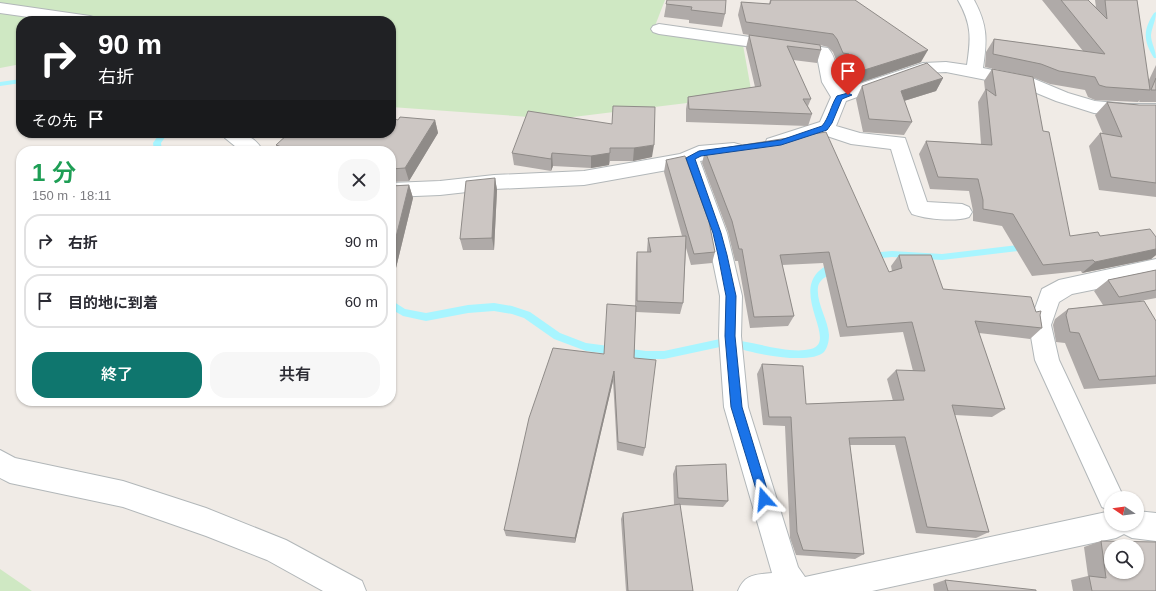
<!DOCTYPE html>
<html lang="ja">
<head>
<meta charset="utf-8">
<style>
  :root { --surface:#fff; --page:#f7f7f7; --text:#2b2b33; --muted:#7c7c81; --line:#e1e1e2; --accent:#0f766e }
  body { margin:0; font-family:Arial,"Noto Sans JP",sans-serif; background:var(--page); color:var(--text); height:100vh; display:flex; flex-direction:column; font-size:15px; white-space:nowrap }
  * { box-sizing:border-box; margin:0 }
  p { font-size:13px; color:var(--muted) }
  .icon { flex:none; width:22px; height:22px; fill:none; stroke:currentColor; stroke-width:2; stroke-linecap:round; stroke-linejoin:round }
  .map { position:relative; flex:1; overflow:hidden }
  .details { position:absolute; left:16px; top:146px; width:380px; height:260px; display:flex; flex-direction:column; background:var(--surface); border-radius:16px; box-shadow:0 1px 3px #0004 }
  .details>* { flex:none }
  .guide { position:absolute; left:16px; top:16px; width:380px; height:122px; border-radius:16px; box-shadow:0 1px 3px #0004; background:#202124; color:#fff; overflow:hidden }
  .needle { width:26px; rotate:283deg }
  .tools { position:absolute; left:1104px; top:491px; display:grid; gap:8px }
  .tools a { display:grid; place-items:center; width:40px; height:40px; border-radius:50%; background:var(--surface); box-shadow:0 1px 3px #0004; font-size:20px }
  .pin { position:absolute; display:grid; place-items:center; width:34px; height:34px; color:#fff; margin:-41px -17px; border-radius:50% 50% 50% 0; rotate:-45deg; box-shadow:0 0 4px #0007 }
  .pin .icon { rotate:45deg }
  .me { position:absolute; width:44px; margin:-22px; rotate:342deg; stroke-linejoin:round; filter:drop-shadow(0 0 3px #0008) }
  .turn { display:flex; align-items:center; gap:14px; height:84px; padding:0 16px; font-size:18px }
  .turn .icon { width:52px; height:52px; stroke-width:2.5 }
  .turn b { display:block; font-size:28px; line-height:34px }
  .then { display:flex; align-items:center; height:38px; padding:0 16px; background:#0003; gap:8px; font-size:15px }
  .round { display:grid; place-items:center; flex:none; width:42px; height:42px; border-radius:16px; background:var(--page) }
  .headline { display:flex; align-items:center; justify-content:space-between; height:68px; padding:0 16px }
  h1 { font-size:24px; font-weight:600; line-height:30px; color:#1e9e55 }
  .button { display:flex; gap:8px; margin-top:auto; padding:8px 16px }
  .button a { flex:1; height:46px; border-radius:16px; background:var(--accent); color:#fff; font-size:16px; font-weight:600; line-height:46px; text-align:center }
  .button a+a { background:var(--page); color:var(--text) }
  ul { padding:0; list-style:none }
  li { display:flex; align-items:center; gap:12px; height:54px; margin:0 8px 6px; padding:0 8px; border:2px solid var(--line); border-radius:16px }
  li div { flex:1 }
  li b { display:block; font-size:15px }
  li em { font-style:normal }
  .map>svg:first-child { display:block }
  .green { fill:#cfe8c3 }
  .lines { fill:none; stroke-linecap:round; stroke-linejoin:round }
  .stream { fill:#a8f5ff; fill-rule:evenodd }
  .street-casing { stroke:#b2b7b9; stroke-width:2 }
  .street { fill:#fff; fill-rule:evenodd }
  .wall { fill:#afaaa8 }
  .shaded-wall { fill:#8f8b88 }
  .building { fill:#ccc6c3; stroke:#8f8b88; fill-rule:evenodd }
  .route { fill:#1a73e8; stroke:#114b97 }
</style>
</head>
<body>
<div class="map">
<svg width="1156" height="591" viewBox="0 0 1156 591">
  <rect width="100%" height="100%" fill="#f0ebe6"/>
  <path class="green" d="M0 0H665L653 31 743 45 752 95 557 119 391 107V21H21V64L0 68Z
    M0 569 32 591H0Z"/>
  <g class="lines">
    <path class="stream" d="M1156 12C1156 20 1152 27 1151 35 1151 43 1156 50 1156 58H1154C1143 40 1143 30 1154 13Z
      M21 79V83L0 86V82Z
      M160 133H168L161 143 162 151H154L153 143Z
      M1027 244 1031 247 1027 250 942 260 892 257 870 259 866 256 870 253 892 251 942 254Z
      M835 262 838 263 839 266C835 274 820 276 818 287 816 303 828 319 829 335 829 340 828 347 824 352 811 365 754 354 738 348L736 345 738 342 741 341C761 344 791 354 811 349 842 341 778 282 835 262Z
      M391 300 405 309 426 313 468 305 494 303 512 306 530 312 560 333 586 343 646 351H664L720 339 723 340 725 343 723 346 720 347 664 359H646L586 351 554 339 524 318 512 314 494 311 468 313 426 321 403 316 391 309Z"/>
    <defs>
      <path id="street" d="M958 0H974C988 26 987 40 983 68L1032 78 1068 93 1095 101 1127 104H1156V116H1127L1094 113 1056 101 1022 87 946 72 925 73 846 101 836 126 860 133 905 138 927 202 962 204 969 207 972 212 969 217C955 222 926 219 912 214L909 209 891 149 851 144 824 135 774 151 767 149 765 144 767 139 820 122 831 97 822 82 817 56 659 34 653 32 651 29 653 26 659 24 828 48C838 59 836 77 844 89L923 63 946 62 967 65C971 38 972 25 958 0Z
        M0 3 90 16 96 18 98 21H57L0 13Z
        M222 133C240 133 253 133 263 151H241L225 138Z
        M734 143 741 145 743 150 741 155 700 161 727 233 742 296 741 336 748 407 798 567 805 577 1111 511V524H1137V511L1156 513V541L1132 538 1124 534 1116 538 872 591H738C745 574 755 575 772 573L724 407 719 336 720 296 707 233 684 167 584 185 494 189 440 195 391 197V183L440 181 494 175 584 171 680 154 699 146Z
        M1156 259V277L1072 294 1059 302 1051 325 1059 360 1124 498H1111V511L1102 507 1035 360 1029 325 1042 289 1059 280Z
        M0 450 15 458 123 481 206 508 286 540 362 581 366 591H323L267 560 206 536 123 507 10 483 0 478Z"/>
    </defs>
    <use href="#street" class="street-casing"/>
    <use href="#street" class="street"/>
  </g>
  <path class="wall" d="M667 0 725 14 722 27 689 23V20L664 17Z
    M770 0H855L921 62 853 85 852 81 844 80V66L838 65 833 52 828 47 820 45 821 50 817 63 793 60 811 99 808 106 812 114 808 126 686 122V109L688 97 755 87 746 48 749 35 743 34 738 15 741 2 769 4Z
    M1042 0H1088L1096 7 1095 0H1137L1148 82 1156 65V102H1139L1140 100 1138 102 1095 100 1088 97 1085 90 1050 84 1032 77 985 67 986 52 994 39 1083 51Z
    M992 69 1043 131 1070 236 1156 237V255L1151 259 1082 273 1081 271 1032 276 1002 226 973 221V211L969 191 930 189 919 154 926 141 981 144 978 102 985 90 984 81Z
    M943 78 936 91 904 101 912 122 904 135 863 132 856 99 862 86Z
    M1107 102 1139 105H1156V197L1099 190 1089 146 1100 133 1103 134 1095 115Z
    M398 120H435L438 133 409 181 391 182V151H279L276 145Z
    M612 124 652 157 633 161H610L609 165 591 168 553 166 551 171 514 165 512 153Z
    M705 151 889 272 892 271 891 266 899 255 943 289 1036 312 1040 315 1042 328 1030 339 979 333 1005 409 992 417 955 415 989 532 976 538 916 533 895 445H850L864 554 855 559 796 555 790 538 785 426 763 425 757 374 762 364 806 404 893 401 887 379 896 370 913 371 903 332 840 337 823 263 782 265 794 316 788 326 750 328 738 261H735L728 232 702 163Z
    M666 160 715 252 712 263 691 265 686 248 683 303 680 314 636 312 634 358 645 448 643 456 617 450 613 381 575 543 506 536 504 530 604 354 635 306 636 263 637 252H647V250L648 238 682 236 664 172Z
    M495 178 497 190 494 250H463L460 239Z
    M409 185 413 198 396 268H391V186Z
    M1156 270V298L1130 303 1156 321V384L1084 389 1065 343 1056 342 1053 325 1055 319 1068 309 1103 305 1094 291 1108 280Z
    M676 466 728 501 723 507 680 505 693 591H626L621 519 623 513 674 505 673 474Z
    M1101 541 1156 591H1073L1071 580 1088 576 1084 547Z
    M945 580 1036 591H934L933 584Z"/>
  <path class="shaded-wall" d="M928 50 921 62 853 85 858 72Z
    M943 78 936 91 894 104 901 91Z
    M435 120 438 133 409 181 405 168Z
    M654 145 652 157 633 161 634 148Z
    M610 148 609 165 591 168V156Z
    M552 153 553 166 551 171V159Z
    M495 178 497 190 494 250 492 238Z
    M409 185 413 198 396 268 391 257Z
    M1156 249V255L1151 259 1082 273 1095 262Z
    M614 371 613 381 575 543V538Z"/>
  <path class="building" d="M667 0H726L725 14 691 10 692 7 666 4Z
    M771 0H855L928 50 858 72 857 69 849 67V54L843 53 837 39 833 34 746 22 741 2 770 4Z
    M1061 0H1088L1107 19 1105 0H1137L1150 90 1106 87 1099 85 1095 77 1059 71 1041 64 993 54 994 39 1105 54Z
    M749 35 820 45 821 50 787 46 811 99H803L812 114 689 109 688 97 761 86Z
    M927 63 943 78 901 91 912 122 869 119 862 86Z
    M992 69 1033 77 1043 131 1049 132 1070 236 1098 232 1100 236 1150 229 1156 237V249L1095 262 1093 260 1043 265 1013 214 983 209V200L978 179 938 177 926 141 992 145 986 89 996 96Z
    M1156 78V90H1151Z
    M1107 102 1139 105H1156V183L1111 177 1100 133 1122 137Z
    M613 106 655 107 654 145 634 148H610V153L591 156 552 153 551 159 512 153 528 111 612 124Z
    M400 117 435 120 405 168 391 169V151H293L276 145 289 133H391V118L398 120Z
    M826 132 889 272 902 268 899 255H931L943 289 1031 297 1036 312 1041 311 1040 315 1042 328 975 321 1005 409 952 405 989 532 927 527 905 437 849 438 864 554 803 550 797 532 791 417H769L762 364 803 366 806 404 904 400 896 370 925 371 912 322 847 327 829 252 780 255 794 316 754 317 742 249H739L732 221 705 151Z
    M685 156 709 222 715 252 694 254 666 160Z
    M495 178 492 238 460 239 466 181Z
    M409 185 391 257V186Z
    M686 236 683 303 637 301V252H651L648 238Z
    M1156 270V290L1119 297 1108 280Z
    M1144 301 1156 321V376L1099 380 1079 333 1070 332 1066 315 1068 309Z
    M607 304 636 306 634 358 656 360 645 448 618 442 614 371 575 538 504 530 529 418 553 348 604 354Z
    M726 464 728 501 678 498 676 466Z
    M680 504 693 591H628L623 513Z
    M1101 541 1156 542V591H1092L1089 576 1106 578ZM1111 546H1137V572H1111Z
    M945 580 1036 590V591H948Z"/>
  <path class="route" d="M848 93 852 95 842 99 832 123 827 130 781 145 701 156 695 159 721 233 727 255 736 296 735 336 742 407 770 499 768 503 764 504 760 503 759 499 731 407 725 336 726 296 718 255 713 233 686 158 699 151 781 140 822 126C829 118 831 105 837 96Z"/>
</svg>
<div class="tools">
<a><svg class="needle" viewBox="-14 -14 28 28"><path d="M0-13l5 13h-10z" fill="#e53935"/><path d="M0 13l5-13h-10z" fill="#7c7c81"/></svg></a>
<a><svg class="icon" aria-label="search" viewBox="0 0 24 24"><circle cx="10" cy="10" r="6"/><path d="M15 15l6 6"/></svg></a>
</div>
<div class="pin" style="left:848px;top:95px;background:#d93025"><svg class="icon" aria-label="arrive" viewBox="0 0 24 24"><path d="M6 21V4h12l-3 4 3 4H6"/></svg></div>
<svg class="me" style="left:764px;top:499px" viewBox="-20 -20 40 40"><path d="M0-17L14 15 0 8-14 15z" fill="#1a73e8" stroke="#fff" stroke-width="4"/></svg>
<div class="guide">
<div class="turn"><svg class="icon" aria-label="right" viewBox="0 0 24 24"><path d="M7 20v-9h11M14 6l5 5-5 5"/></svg><div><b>90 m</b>右折</div></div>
<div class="then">その先<svg class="icon" aria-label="arrive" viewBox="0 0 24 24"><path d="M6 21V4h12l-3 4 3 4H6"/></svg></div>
</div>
<section class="details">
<div class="headline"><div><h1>1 分</h1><p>150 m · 18:11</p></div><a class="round"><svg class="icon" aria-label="close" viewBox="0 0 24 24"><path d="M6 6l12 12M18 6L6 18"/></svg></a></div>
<ul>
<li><svg class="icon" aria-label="right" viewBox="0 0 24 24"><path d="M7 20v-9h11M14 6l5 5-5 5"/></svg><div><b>右折</b></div><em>90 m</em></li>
<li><svg class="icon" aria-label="arrive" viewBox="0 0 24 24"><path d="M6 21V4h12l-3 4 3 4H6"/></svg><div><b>目的地に到着</b></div><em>60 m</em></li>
</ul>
<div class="button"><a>終了</a><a>共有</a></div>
</section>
</div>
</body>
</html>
